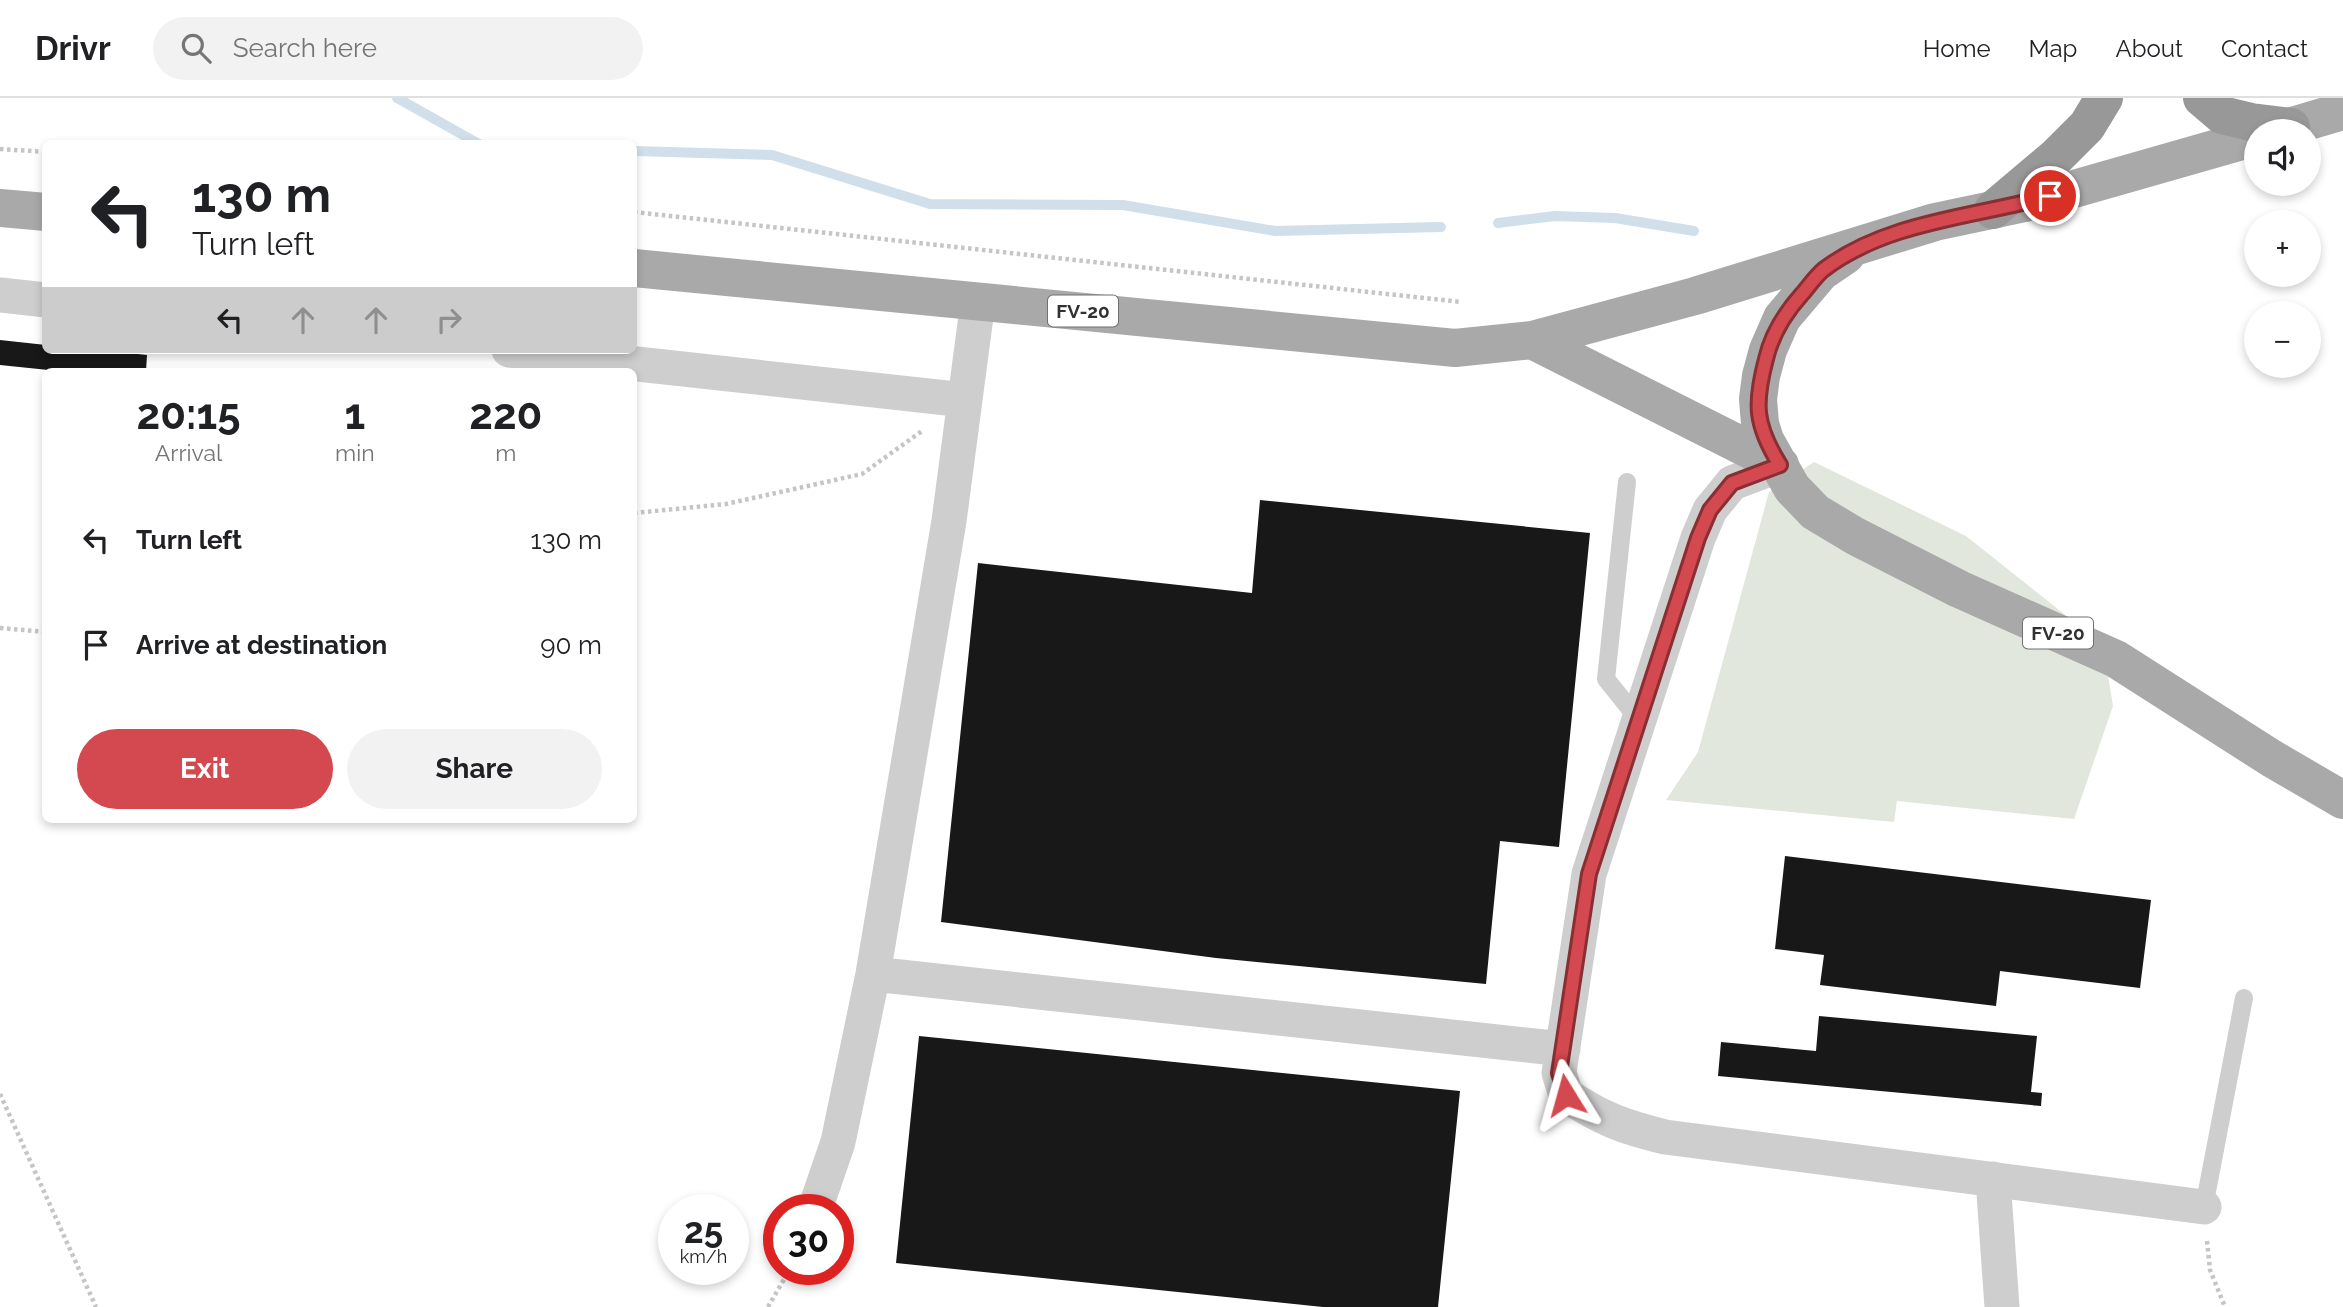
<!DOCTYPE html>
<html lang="en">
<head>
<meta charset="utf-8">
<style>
  :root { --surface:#fff; --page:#f2f2f2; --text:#202124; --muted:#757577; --line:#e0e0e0; --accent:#d3494f }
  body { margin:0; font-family:Raleway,sans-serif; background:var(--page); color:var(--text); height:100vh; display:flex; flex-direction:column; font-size:26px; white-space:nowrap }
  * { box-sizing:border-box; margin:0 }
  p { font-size:23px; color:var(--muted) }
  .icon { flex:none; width:38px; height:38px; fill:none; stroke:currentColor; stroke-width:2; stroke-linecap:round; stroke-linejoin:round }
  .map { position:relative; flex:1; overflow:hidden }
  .sheet { position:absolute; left:42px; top:270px; width:595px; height:455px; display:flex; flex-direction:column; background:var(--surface); border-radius:10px; box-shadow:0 4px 10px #0003 }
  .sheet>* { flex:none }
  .banner { position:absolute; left:42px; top:42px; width:595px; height:214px; border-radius:10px; box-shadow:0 4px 10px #0003; background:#fff; color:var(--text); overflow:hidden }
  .controls { position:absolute; left:2244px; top:21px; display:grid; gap:14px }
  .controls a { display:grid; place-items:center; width:77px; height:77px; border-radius:50%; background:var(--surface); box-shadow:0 4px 10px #0003; font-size:35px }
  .speed { position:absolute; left:658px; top:1096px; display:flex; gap:14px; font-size:35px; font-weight:700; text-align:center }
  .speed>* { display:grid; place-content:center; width:91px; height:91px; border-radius:50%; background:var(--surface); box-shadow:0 4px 10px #0003; line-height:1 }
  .speed small { font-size:18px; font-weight:400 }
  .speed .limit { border:10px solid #d22; background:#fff; color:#111 }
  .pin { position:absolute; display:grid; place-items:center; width:60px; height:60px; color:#fff; margin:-30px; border:4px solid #fff; border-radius:50%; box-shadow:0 2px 7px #0007 }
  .me { position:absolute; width:77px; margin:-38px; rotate:352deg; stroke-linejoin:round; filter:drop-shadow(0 0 5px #0008) }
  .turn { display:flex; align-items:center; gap:24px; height:147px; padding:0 35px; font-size:32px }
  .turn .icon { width:91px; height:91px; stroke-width:2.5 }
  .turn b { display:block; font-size:49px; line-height:60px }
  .lanes { display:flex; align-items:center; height:66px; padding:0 35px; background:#0003; justify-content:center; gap:35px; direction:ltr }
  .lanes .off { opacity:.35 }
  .eta { display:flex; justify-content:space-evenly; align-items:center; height:119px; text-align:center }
  .eta b { font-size:42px; font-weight:700; line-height:49px }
  .cta { display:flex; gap:14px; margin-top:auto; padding:14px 35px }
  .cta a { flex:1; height:80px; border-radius:42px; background:var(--accent); color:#fff; font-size:28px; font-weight:700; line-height:80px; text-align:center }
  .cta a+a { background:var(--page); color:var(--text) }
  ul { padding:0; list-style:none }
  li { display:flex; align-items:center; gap:21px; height:105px; padding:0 35px }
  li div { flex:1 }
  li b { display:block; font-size:26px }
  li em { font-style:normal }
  header { display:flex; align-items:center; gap:42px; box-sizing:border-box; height:98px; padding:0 35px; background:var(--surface); border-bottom:2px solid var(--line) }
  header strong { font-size:33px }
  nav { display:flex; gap:38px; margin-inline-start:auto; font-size:24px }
  .search { width:490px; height:63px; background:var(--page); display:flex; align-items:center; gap:18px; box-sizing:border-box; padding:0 24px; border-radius:38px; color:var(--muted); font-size:26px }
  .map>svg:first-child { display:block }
  .green { fill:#e1e7dc }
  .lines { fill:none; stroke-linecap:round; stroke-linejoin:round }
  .stream { stroke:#d0dfea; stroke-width:10 }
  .building { fill:#181818 }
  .path { stroke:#c5c5c5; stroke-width:4.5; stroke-dasharray:3.5 3.5; stroke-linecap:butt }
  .lane { stroke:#cecece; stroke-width:18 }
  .street { stroke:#cecece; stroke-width:35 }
  .primary { stroke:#a9a9a9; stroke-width:38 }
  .highway { stroke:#989898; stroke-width:38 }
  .route-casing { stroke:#892f33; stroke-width:18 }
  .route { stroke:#d3494f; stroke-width:12 }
  .labels { text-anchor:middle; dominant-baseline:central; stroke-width:7; stroke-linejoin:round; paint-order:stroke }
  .shield { fill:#fff; stroke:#6f6f6f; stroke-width:2 }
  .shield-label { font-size:19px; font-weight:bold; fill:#313131 }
</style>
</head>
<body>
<header>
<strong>Drivr</strong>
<div class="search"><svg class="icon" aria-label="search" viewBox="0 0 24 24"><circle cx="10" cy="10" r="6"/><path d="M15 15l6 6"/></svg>Search here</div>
<nav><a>Home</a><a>Map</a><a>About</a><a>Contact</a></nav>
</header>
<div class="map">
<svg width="2343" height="1209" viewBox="0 0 2343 1209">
  <rect width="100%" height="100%" fill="#fff"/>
  <path class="green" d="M1814 364 1966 438 2103 547 2113 608 2074 721 1897 703 1894 724 1666 702 1698 654 1769 394Z"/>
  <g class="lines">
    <path class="stream" d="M397 0 479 46
      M634 53 772 57 930 106 1123 107 1275 133 1441 129
      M1498 125 1555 118 1615 120 1694 133"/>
  </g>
  <path class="building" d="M0 242 46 247V252H99L147 257 146 273H58L0 267Z
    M1260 402 1590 435 1559 749 1500 743 1486 886 1216 860 941 824 978 465 1252 495Z
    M1785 758 2151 802 2140 890 2000 873 1996 908 1820 887 1824 857 1775 851Z
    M1819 918 2037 938 2031 994 2042 995 2041 1008 1718 978 1721 944 1816 953Z
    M919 938 1460 993 1438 1209H1323L896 1165Z"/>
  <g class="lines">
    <path class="path" d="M0 51 46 54
      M634 114 1461 204
      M634 415 726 406 862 376 922 333
      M0 530 46 534
      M0 996 96 1209
      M2207 1143 2210 1172 2225 1209
      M768 1209 790 1171"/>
    <path class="lane" d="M1627 384 1606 581 1639 622
      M2204 1109 2244 900"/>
    <path class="street" d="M0 197 46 202
      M509 252 965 302
      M1780 367 1732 385 1710 412 1698 440 1589 776 1559 975 1566 997C1602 1021 1624 1029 1665 1039L2204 1109
      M873 876 1563 951
      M1993 1081 2002 1209
      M815 1111 838 1044 873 876 949 423 978 203"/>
    <path class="primary" d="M2275 33 2343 13
      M0 110 46 114
      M1846 157 1821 174 1782 220 1768 252 1761 278 1758 301 1760 326 1765 342 1792 390 1815 414 1855 438 1959 491 2116 561 2271 660 2343 702
      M634 170 1455 250 1532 242 1695 198 1935 124 2025 105 2256 39
      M1532 242 1780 367"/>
    <path class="highway" d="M2202 0 2222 17 2251 24 2291 29
      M1993 112 2057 58 2087 28 2104 0"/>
  </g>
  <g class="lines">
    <defs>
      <path id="route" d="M1566 997 1559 975 1589 776 1698 440 1710 412 1732 385 1780 367C1755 327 1754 306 1766 261 1772 235 1785 215 1802 196 1809 188 1815 179 1823 172 1887 123 1975 119 2050 98"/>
    </defs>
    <use href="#route" class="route-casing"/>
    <use href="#route" class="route"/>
  </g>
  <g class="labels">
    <g class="shield">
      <rect x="1048" y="197.5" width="70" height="31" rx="5"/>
      <rect x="2023" y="519.5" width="70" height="31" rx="5"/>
    </g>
    <g class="shield-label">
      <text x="1083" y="213">FV-20</text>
      <text x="2058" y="535">FV-20</text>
    </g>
  </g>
</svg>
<div class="controls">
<a><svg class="icon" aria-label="sound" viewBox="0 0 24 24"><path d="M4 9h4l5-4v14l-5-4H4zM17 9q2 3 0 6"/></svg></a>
<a>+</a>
<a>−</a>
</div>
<div class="speed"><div>25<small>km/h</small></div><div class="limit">30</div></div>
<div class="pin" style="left:2050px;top:98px;background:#d93025"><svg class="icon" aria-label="arrive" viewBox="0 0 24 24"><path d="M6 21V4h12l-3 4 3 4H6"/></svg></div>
<svg class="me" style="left:1566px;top:997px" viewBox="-20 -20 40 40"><path d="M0-17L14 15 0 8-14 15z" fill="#d3494f" stroke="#fff" stroke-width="4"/></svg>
<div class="banner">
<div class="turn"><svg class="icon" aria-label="left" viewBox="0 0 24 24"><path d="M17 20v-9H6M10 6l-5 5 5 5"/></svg><div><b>130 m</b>Turn left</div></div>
<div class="lanes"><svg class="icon" aria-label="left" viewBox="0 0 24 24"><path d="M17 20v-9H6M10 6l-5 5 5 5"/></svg><svg class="icon off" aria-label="ahead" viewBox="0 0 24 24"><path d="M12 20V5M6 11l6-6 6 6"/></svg><svg class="icon off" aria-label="ahead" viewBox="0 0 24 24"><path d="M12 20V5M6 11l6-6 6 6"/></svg><svg class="icon off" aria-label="right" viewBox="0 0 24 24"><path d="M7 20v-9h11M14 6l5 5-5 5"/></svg></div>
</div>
<section class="sheet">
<div class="eta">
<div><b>20:15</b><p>Arrival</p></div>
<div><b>1</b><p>min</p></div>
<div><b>220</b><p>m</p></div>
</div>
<ul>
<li><svg class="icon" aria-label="left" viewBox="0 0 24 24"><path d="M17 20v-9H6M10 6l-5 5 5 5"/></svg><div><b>Turn left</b></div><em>130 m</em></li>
<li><svg class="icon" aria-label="arrive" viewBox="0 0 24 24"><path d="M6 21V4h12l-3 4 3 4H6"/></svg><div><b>Arrive at destination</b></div><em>90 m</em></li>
</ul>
<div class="cta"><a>Exit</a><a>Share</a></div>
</section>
</div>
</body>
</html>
